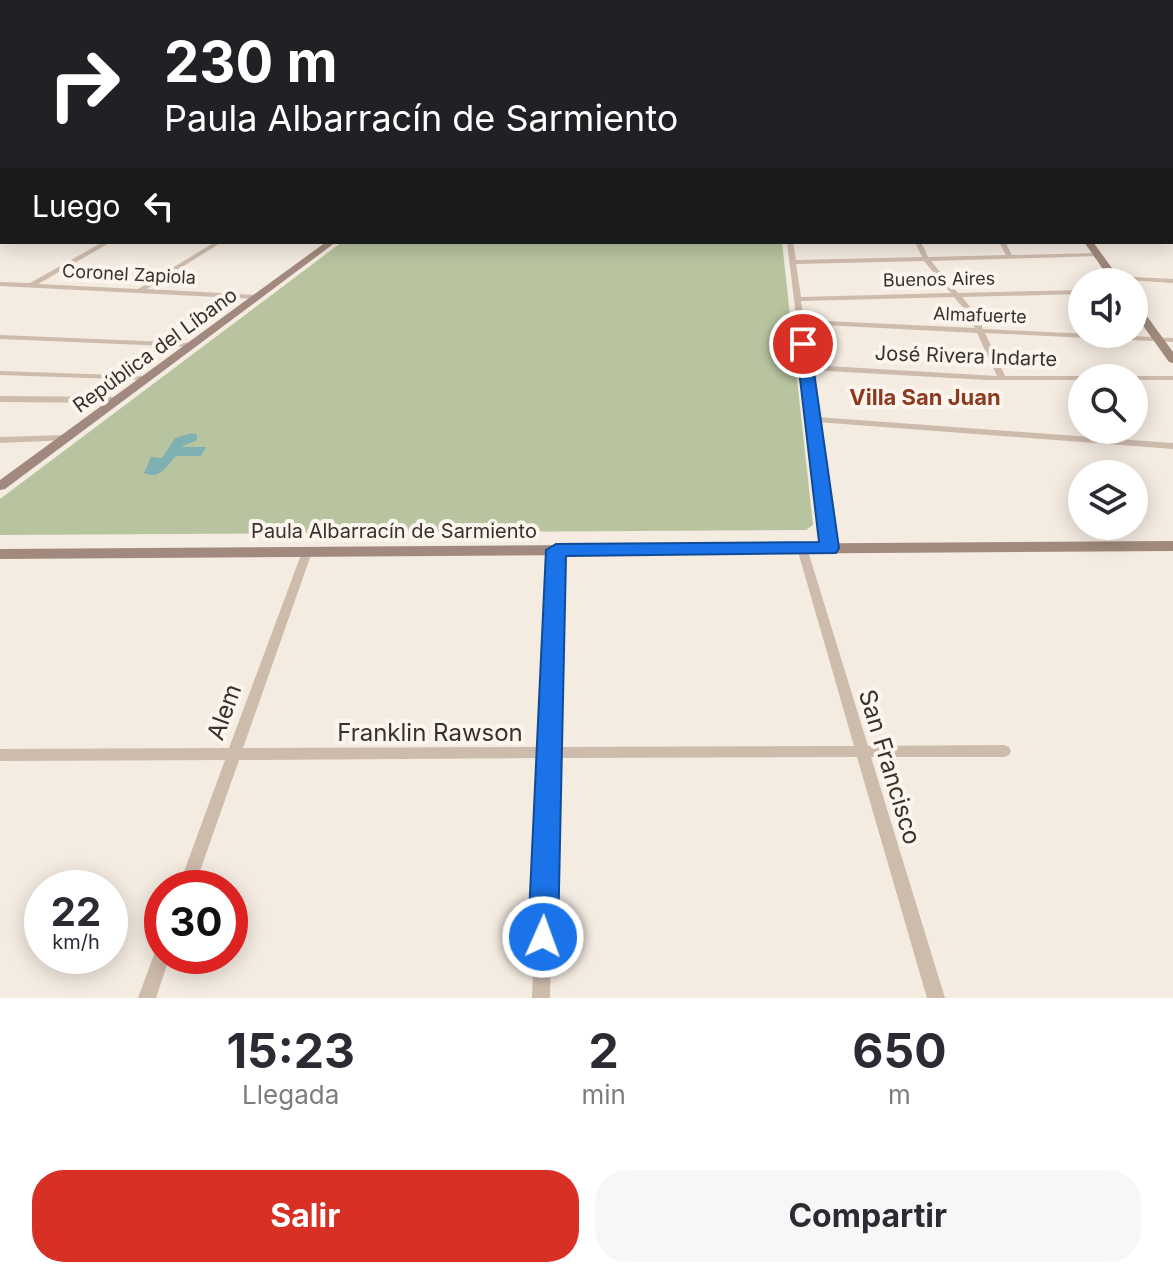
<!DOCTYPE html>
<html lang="es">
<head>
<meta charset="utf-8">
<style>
  :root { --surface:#fff; --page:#f7f7f7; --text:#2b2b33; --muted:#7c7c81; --accent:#d93025 }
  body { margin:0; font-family:Inter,sans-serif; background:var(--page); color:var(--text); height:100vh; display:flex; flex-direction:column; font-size:30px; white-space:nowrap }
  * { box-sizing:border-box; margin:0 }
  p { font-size:26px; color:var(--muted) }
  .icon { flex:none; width:44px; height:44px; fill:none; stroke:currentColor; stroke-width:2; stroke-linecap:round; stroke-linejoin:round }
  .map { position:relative; height:998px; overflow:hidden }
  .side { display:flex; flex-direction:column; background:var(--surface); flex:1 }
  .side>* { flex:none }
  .banner { position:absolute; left:0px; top:0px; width:1174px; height:244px; box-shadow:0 4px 20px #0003; background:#202124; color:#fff; overflow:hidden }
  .buttons { position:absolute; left:1068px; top:268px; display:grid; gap:16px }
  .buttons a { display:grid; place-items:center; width:80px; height:80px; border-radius:50%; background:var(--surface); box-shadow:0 4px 20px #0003; font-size:40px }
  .speed { position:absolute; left:24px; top:870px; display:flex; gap:16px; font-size:40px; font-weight:700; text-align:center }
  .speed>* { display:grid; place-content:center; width:104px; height:104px; border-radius:50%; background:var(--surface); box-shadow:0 4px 20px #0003; line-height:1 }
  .speed small { font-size:20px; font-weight:400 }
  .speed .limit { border:12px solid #d22; background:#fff; color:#111 }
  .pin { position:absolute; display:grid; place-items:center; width:68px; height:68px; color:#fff; margin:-34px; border:4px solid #fff; border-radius:50%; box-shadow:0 2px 8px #0007 }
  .me { position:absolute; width:88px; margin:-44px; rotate:2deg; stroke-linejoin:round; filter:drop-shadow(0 0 6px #0008) }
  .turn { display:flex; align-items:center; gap:28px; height:168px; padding:0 32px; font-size:36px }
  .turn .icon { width:104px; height:104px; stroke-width:2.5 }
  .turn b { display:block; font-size:56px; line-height:68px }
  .then { display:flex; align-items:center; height:76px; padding:0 32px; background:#0003; gap:16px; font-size:30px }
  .eta { display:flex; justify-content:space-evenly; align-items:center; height:136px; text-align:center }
  .eta b { font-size:48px; font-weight:700; line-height:56px }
  .cta { display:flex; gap:16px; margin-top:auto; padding:16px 32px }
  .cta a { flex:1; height:92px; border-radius:32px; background:var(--accent); color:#fff; font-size:32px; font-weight:700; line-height:92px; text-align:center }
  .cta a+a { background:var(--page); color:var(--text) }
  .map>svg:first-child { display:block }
  .green { fill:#b8c4a0 }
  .water { fill:#7fb0b2 }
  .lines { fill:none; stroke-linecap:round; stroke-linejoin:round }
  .street { fill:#cdbbac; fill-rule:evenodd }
  .secondary { fill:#a18a7d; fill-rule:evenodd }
  .route { fill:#1a73e8; stroke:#114b97; stroke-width:2 }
  .labels { text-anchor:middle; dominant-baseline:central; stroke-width:8; stroke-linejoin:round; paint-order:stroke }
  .far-street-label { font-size:18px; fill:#3b302b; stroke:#fbf5ee }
  .street-label { font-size:20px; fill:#3b302b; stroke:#fbf5ee }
  .neighbourhood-label { font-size:22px; font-weight:bold; fill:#8c3b22; stroke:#fbf5ee }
  .near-street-label { font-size:24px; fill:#3b302b; stroke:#fbf5ee }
</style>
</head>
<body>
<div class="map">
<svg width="1173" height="998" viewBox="0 0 1173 998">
  <rect width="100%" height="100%" fill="#f4ebe1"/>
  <path class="green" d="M342 242H782L813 525 806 530 0 535V499Z"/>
  <path class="water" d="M192 433 197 435V440L181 447H206L201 456H176C166 466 161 480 144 473L151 457 162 458 175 438Z"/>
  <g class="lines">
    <path class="street" d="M1172 101H1173V102H1172Z
      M0 104H2V107H0Z
      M0 123H2V125H0Z
      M1172 129H1173V131H1172Z
      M1172 138H1173V140H1172Z
      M0 142H2V145H0Z
      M0 160H2V164H0Z
      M1172 160H1173V164H1172Z
      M1172 193H1173V197H1172Z
      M0 200H2V204H0Z
      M2 220V224L0 225V221Z
      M1172 231H1173V235H1172Z
      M103 242H111L38 284 138 289 215 242H222L147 289 257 295 261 297 257 299 0 286V282L30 283Z
      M787 242H793L796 260 922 257 915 242H921L928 257 1006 255 999 242H1005L1012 255 1097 253 1099 254V256L931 261 958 293 1082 290V294L962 297 977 315 983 329 1173 338V342L985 333 1005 376H1173V380H1134V378H1082V380H987L810 370 817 417 1173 443V449L817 422 834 548 829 551 825 550 824 548ZM924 261 951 293 801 297 796 264ZM954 297 970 316 975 328 804 320 801 301ZM804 324 977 333 997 376 810 365Z
      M1114 276 1173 279V283L1112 279V277Z
      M0 335 192 343 196 345 192 347 0 339Z
      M0 371 147 376 151 378 147 380 0 375Z
      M0 396 118 397 122 400 118 403 0 402Z
      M65 435 70 438 68 440 0 443V437Z
      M802 545 807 548 868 746 1004 745 1009 747 1011 751 1009 755 1004 757H871L945 998H927L857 757 556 758 550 998H532L542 758 239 760 194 888H178L225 760 0 761V749L229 748 302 552 307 549 312 552 243 748 543 747 551 550 556 547 561 550 556 747 854 746 797 548Z
      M162 947V956H170L156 998H138L156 949Z"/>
    <path class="secondary" d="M0 131H2V135H0Z
      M326 242H336L5 489 0 490V480Z
      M1084 242H1093L1122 282H1112Z
      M1134 303 1138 304 1173 352V363L1169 362 1134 313Z
      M1173 541V551L0 559V549Z"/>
  </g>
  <linearGradient id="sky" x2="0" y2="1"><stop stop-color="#7eb2d2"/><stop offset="0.42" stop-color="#faf6f2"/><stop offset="1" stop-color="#faf6f2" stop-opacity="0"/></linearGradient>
  <rect width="1173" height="241" fill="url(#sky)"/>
  <path class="route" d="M803 340 810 344 839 548 836 553 566 556 558 937 554 947 543 951 533 947 528 937 546 550 556 544 819 542 796 344Z"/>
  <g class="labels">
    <g class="far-street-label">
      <text transform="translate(129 274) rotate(3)">Coronel Zapiola</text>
      <text transform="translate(939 279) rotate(-1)">Buenos Aires</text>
      <text transform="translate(980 315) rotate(2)">Almafuerte</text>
    </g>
    <g class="street-label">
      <text transform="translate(155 350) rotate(-36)">República del Líbano</text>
      <text transform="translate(966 356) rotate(2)">José Rivera Indarte</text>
      <text x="394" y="531">Paula Albarracín de Sarmiento</text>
    </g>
    <g class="neighbourhood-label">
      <text x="925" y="397">Villa San Juan</text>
    </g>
    <g class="near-street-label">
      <text transform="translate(224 712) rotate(-70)">Alem</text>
      <text x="430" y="732">Franklin Rawson</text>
      <text transform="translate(890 767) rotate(73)">San Francisco</text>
    </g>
  </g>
</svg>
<div class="buttons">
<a><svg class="icon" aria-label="sound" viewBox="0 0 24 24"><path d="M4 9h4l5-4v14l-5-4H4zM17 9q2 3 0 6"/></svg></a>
<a><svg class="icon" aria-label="search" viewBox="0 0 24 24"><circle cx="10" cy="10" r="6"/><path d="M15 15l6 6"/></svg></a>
<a><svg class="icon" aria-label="layers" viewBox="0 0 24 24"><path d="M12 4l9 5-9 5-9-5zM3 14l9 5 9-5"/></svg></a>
</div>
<div class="speed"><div>22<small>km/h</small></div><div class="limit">30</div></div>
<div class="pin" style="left:803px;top:344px;background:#d93025"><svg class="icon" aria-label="arrive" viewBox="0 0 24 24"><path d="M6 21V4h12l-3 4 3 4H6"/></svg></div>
<svg class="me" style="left:543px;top:937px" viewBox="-20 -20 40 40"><circle r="17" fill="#1a73e8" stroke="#fff" stroke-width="3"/><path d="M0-11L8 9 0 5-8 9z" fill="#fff"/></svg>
<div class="banner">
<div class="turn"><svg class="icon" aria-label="right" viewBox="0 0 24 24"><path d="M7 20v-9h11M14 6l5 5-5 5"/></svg><div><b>230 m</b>Paula Albarracín de Sarmiento</div></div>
<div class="then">Luego<svg class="icon" aria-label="left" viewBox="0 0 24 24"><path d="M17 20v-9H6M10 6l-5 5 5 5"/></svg></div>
</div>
</div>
<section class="side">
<div class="eta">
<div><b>15:23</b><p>Llegada</p></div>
<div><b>2</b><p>min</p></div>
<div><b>650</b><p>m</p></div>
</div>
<div class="cta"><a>Salir</a><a>Compartir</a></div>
</section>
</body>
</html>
